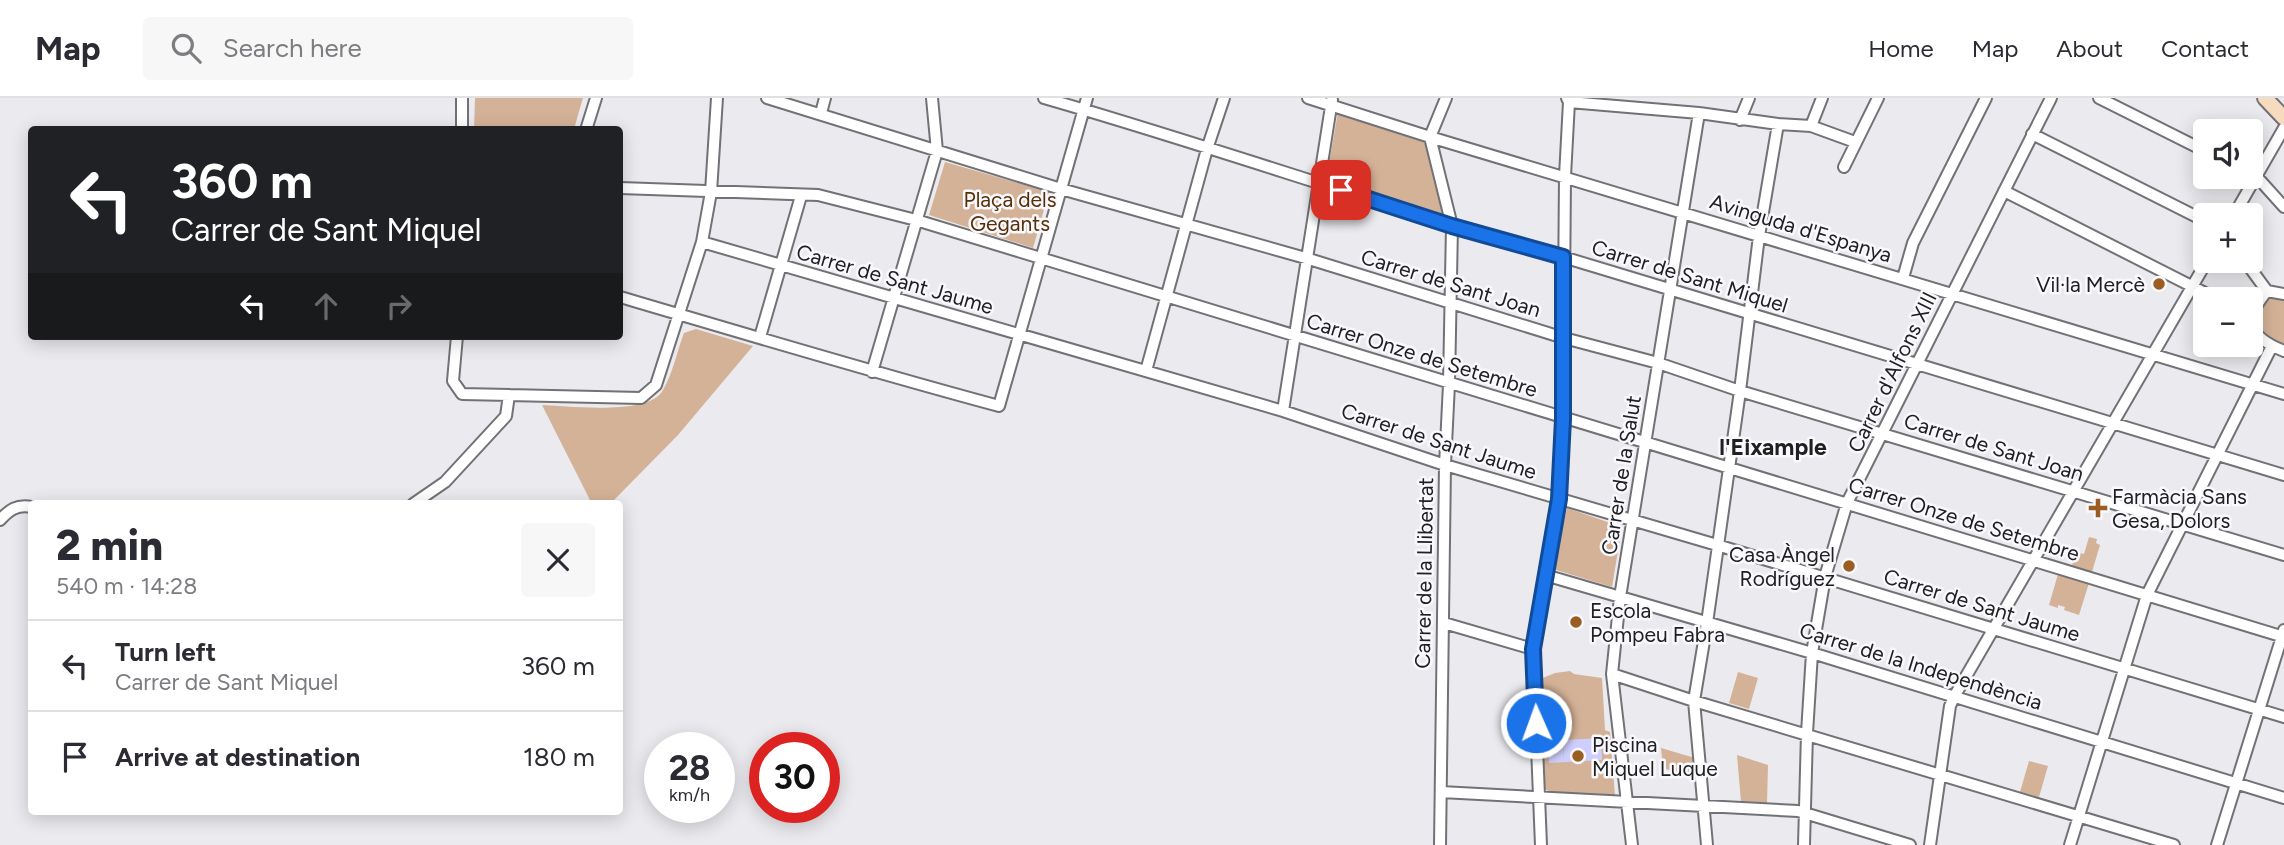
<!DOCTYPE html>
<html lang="en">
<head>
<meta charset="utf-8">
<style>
  :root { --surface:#fff; --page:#f7f7f7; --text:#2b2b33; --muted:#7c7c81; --line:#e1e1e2 }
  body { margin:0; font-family:Figtree,sans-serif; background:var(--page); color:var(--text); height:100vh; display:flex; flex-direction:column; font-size:26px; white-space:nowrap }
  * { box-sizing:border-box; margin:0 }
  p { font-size:23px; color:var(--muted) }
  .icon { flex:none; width:38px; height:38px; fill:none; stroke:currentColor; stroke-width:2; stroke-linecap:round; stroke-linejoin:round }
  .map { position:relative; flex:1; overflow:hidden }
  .sheet { position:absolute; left:28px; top:402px; width:595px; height:315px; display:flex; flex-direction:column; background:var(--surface); border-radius:7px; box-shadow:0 4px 18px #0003 }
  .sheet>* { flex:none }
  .guide { position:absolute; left:28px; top:28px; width:595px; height:214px; border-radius:7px; box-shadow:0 4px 18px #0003; background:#202124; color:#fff; overflow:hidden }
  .buttons { position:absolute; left:2193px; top:21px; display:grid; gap:14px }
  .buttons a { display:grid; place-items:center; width:70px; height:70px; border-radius:7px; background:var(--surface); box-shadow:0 4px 18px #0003; font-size:35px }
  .speed { position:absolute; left:644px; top:634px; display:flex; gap:14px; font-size:35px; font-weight:700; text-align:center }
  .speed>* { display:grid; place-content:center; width:91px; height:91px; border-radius:50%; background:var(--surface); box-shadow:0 4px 18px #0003; line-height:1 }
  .speed small { font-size:18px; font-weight:400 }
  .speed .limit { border:10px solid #d22; background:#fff; color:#111 }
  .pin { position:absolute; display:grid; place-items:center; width:60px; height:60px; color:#fff; margin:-30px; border-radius:14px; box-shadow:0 4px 10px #0006 }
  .me { position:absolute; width:77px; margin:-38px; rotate:358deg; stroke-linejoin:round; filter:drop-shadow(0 0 5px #0008) }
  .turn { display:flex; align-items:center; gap:24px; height:147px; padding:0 28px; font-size:32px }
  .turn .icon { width:91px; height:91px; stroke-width:2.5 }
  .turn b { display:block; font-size:49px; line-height:60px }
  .lanes { display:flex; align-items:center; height:66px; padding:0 28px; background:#0003; justify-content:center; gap:35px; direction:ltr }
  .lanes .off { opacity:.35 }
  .round { display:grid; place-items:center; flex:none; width:74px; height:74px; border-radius:7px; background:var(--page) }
  .overview { display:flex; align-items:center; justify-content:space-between; height:119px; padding:0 28px }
  h1 { font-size:42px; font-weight:800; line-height:52px }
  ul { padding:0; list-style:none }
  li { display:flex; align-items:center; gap:21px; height:91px; padding:0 28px; border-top:2px solid var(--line) }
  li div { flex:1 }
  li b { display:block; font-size:26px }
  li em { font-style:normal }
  header { display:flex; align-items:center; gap:42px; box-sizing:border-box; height:98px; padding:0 35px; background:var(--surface); border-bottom:2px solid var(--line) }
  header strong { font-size:33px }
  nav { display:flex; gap:38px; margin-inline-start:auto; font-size:24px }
  .search { width:490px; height:63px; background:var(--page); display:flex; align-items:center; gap:18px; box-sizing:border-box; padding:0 24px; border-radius:7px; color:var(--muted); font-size:26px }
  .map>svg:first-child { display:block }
  .green { fill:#d4b297 }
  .water { fill:#cecffe }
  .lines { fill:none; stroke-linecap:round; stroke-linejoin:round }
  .street-casing { stroke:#727276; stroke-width:14 }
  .secondary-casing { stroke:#727276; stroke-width:18 }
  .street { stroke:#fff; stroke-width:10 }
  .secondary { stroke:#f7dbbf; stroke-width:14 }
  .route-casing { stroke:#114b97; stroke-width:18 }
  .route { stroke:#1a73e8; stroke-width:12 }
  .poi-dot { fill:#9b5d22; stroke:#f8f8fd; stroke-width:2.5 }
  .labels { text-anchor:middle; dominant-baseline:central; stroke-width:5; stroke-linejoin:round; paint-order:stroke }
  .park-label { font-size:21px; fill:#572f06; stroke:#f8f8fd }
  .street-label { font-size:21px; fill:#202021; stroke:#f8f8fd }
  .poi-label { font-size:21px; fill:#202021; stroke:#f8f8fd; text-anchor:start }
  .neighbourhood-label { font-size:23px; font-weight:bold; fill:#202021; stroke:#f8f8fd }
</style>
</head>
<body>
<header>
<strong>Map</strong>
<div class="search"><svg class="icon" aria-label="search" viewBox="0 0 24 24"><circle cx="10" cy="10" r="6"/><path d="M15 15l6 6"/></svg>Search here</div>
<nav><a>Home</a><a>Map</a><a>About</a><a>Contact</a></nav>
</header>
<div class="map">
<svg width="2284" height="747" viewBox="0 0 2284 747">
  <rect width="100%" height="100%" fill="#ebebef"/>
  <path class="green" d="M475 0H583L574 31 474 32Z
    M1338 14 1428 43 1446 120 1326 83Z
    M945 64 1049 94 1033 150 929 117Z
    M2267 193 2284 201V253L2254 233 2259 204Z
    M696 231 753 248 678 337 616 400 610 406H592L542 307C568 308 650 318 663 292 673 275 677 253 684 235Z
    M1567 410 1622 429 1612 489 1553 471Z
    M2089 439 2097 441 2096 445 2100 447 2092 474 2072 468 2076 454 2084 456Z
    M2058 476 2089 485 2079 517 2064 512 2065 509 2058 507V510L2049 507Z
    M1570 573 1574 576 1602 580 1605 632 1610 634 1615 698 1550 694 1545 691 1540 581 1555 575Z
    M1738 574 1758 580 1749 611 1729 605Z
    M1661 650 1695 660 1696 680 1663 670Z
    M1737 657 1768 667 1767 706 1741 704Z
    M2029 663 2048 668 2039 699 2020 694Z"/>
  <path class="water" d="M1601 640 1602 662 1549 665 1548 643 1563 642 1564 662V642Z"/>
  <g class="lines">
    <defs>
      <path id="street" d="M462 0V32
        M767 0 1061 91 1309 161 1564 240 1658 265 1740 293 2284 457
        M1044 0C1218 50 1389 111 1563 159L2284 377
        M1308 0 1430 39 2284 296
        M2099 0 2205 53
        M1569 4 1699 15 1778 26 1811 28 1855 44
        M821 15 825 0
        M1740 22 1749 0
        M1811 28 1822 0
        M586 32 596 0
        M2032 36 2205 123
        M1844 69 1878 0
        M2250 75 2257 79 2284 109
        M620 90 818 97 916 122 2284 539
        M2004 93 2217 201
        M2234 117 2284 30
        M702 144 1283 313 1445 367 1717 447 2284 619
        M2245 163 2267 193
        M1903 180 1913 145 1986 0
        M2284 196 2267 193C2242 223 2249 239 2284 253
        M620 199C746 236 872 274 999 308L1087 0
        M457 238 453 283 462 296 641 300 656 287 702 144 711 94 717 0
        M760 239 801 98
        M1146 273 1207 51 1224 0
        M872 274 937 53 932 0
        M1283 313 1332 2
        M413 406 445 384 506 318 509 297
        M0 422C9 412 17 406 32 409
        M1545 477 1812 555 2284 700
        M1444 525 1533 551
        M1612 576 1694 603 2174 747
        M1441 694 1798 713 1910 747
        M1440 747 1445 367 1449 286 1452 128 1430 39 1446 0
        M1541 747 1533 551 1559 401 1563 321 1565 78 1569 4 1567 0
        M1632 747 1612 576 1620 499 1699 15
        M1707 747 1694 603 1707 525 1740 293 1759 138 1778 26
        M1804 747 1807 635 1812 555 1825 479 1847 405 2051 0
        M1930 747 1950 608 1954 599 2207 163
        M2070 747 2147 497 2272 248
        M2217 747 2284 532"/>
      <path id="secondary" d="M2265 0 2284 20"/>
    </defs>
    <use href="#street" class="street-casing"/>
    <use href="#secondary" class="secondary-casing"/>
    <use href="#street" class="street"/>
    <use href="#secondary" class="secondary"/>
  </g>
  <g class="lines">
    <defs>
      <path id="route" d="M1341 92 1452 128 1563 159V321L1559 401 1533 551 1536 625"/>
    </defs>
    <use href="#route" class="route-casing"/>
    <use href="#route" class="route"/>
  </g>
  <g class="poi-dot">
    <circle cx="2159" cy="186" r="7"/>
    <path d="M2094.5 399.5h7v7h7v7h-7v7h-7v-7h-7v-7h7z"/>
    <circle cx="1849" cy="468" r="7"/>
    <circle cx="1576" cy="524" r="7"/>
    <circle cx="1578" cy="658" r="7"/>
  </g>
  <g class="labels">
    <g class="park-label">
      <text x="1010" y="101">Plaça dels<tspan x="1010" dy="24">Gegants</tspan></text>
    </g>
    <g class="street-label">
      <text transform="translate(1801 130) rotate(17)">Avinguda d'Espanya</text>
      <text transform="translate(1690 178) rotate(17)">Carrer de Sant Miquel</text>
      <text transform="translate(895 181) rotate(16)">Carrer de Sant Jaume</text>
      <text transform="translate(1451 185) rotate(17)">Carrer de Sant Joan</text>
      <text transform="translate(1422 257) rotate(17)">Carrer Onze de Setembre</text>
      <text transform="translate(1892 274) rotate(-64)">Carrer d'Alfons XIII</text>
      <text transform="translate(1439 343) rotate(18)">Carrer de Sant Jaume</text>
      <text transform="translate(1994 349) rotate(17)">Carrer de Sant Joan</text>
      <text transform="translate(1621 377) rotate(-81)">Carrer de la Salut</text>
      <text transform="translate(1964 421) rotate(17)">Carrer Onze de Setembre</text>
      <text transform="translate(1424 475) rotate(-89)">Carrer de la Llibertat</text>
      <text transform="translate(1982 507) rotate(17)">Carrer de Sant Jaume</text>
      <text transform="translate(1921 568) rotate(17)">Carrer de la Independència</text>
    </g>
    <g class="poi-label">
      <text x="2145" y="186" text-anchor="end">Vil·la Mercè</text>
      <text x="2112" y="398">Farmàcia Sans<tspan x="2112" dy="24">Gesa, Dolors</tspan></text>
      <text x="1835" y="456" text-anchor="end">Casa Àngel<tspan x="1835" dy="24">Rodríguez</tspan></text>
      <text x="1590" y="512">Escola<tspan x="1590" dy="24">Pompeu Fabra</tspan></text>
      <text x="1592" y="646">Piscina<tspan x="1592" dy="24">Miquel Luque</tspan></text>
    </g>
    <g class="neighbourhood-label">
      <text x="1773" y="349">l'Eixample</text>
    </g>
  </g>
</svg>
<div class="buttons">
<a><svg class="icon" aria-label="sound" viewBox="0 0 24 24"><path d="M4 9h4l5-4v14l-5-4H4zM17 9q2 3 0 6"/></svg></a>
<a>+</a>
<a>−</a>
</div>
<div class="speed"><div>28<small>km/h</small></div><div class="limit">30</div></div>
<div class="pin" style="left:1341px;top:92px;background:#d93025"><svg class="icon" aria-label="arrive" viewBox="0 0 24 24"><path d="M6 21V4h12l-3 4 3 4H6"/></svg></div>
<svg class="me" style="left:1536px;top:625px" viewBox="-20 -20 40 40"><circle r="17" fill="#1a73e8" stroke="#fff" stroke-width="3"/><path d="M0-11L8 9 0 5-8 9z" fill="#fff"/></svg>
<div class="guide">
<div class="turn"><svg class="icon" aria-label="left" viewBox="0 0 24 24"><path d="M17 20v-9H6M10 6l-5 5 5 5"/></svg><div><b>360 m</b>Carrer de Sant Miquel</div></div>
<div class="lanes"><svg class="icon" aria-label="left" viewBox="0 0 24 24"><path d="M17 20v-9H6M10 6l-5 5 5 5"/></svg><svg class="icon off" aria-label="ahead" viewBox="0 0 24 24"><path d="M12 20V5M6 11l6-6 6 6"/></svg><svg class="icon off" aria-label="right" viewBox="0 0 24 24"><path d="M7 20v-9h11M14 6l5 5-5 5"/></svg></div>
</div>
<section class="sheet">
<div class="overview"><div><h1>2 min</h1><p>540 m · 14:28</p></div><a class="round"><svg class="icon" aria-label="close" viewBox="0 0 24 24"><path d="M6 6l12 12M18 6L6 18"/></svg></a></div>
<ul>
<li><svg class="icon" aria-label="left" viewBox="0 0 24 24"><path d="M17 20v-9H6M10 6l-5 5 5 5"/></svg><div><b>Turn left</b><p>Carrer de Sant Miquel</p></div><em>360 m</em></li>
<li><svg class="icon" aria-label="arrive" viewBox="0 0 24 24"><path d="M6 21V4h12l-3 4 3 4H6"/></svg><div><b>Arrive at destination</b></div><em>180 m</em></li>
</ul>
</section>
</div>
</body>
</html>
